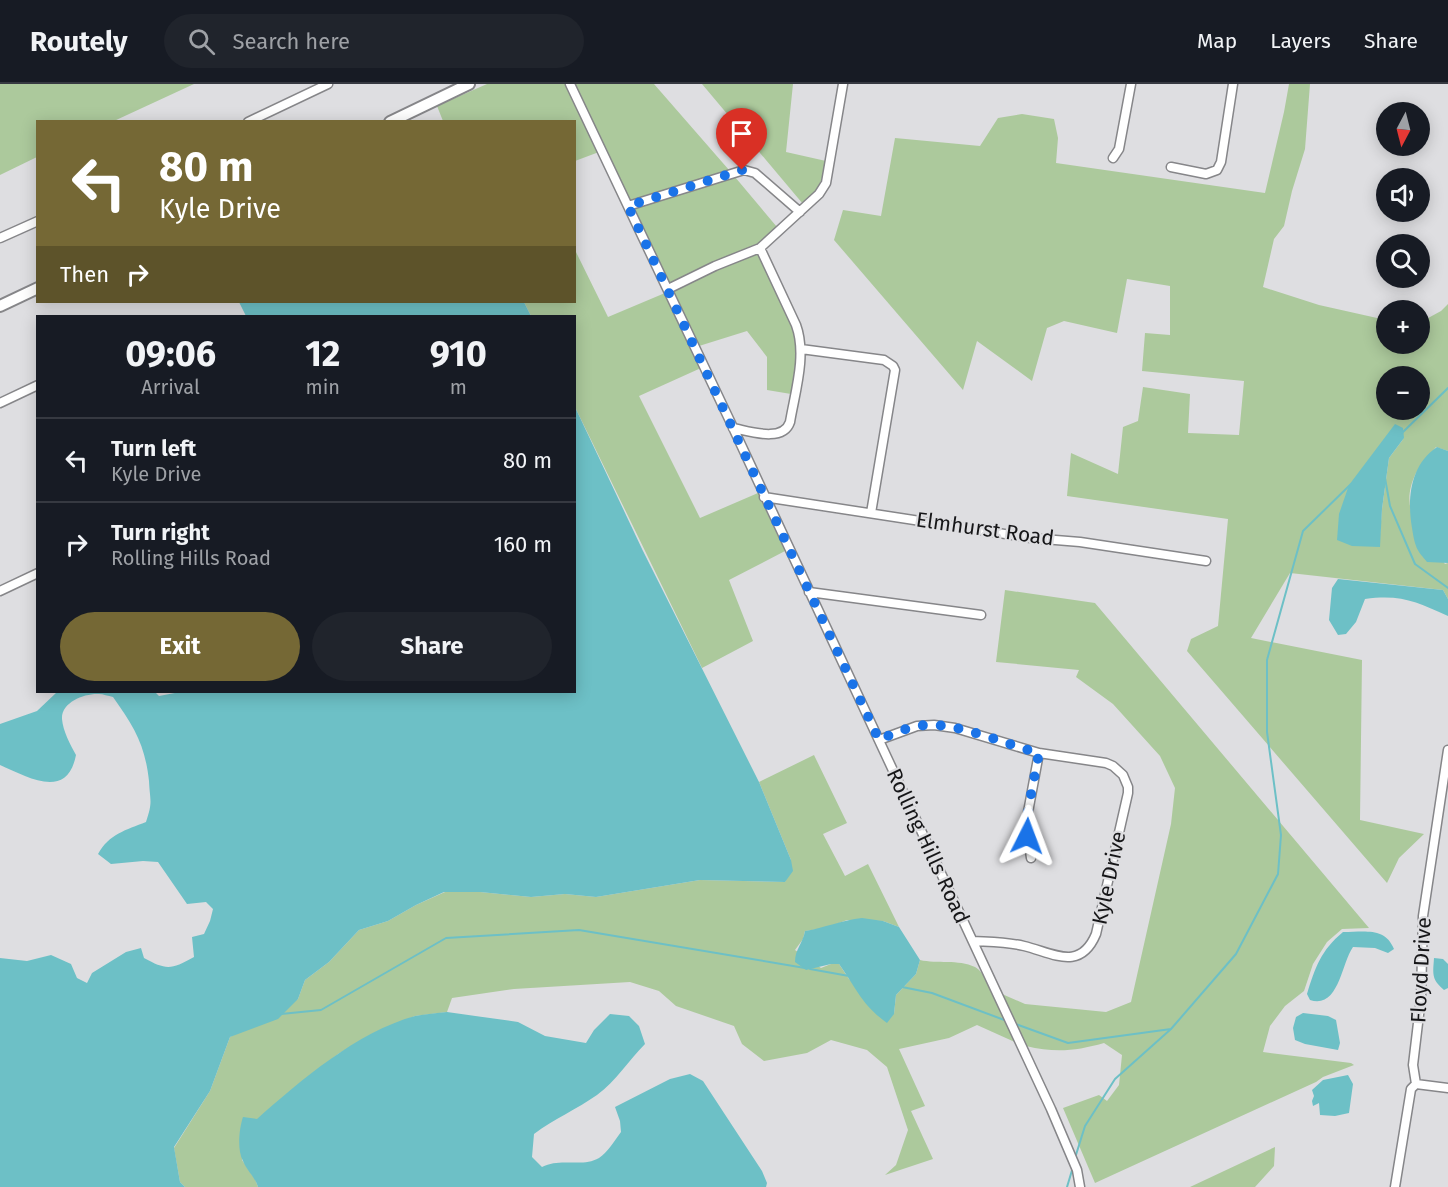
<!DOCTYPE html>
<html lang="en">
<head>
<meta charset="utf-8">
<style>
  :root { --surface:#171b24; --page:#20242c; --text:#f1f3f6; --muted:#9ea1a6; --line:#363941; --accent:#756835 }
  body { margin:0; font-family:"Fira Sans",sans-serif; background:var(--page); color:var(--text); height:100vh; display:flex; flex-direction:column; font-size:22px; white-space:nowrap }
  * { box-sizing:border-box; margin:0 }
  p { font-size:20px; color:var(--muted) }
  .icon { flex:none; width:33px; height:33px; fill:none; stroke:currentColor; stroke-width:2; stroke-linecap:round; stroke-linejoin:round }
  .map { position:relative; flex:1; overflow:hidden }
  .drawer { position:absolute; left:36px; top:231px; width:540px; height:378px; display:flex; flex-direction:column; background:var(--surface); border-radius:0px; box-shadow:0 3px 15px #0003 }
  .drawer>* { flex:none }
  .top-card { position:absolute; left:36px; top:36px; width:540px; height:183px; border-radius:0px; box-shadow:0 3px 15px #0003; background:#756835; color:#fff; overflow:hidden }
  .needle { width:39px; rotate:187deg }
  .fabs { position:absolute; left:1376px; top:18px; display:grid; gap:12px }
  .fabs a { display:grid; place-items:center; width:54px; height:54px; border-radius:50%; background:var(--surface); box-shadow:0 3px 15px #0003; font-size:30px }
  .pin { position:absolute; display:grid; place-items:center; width:51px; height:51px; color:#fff; margin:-62px -26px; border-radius:50% 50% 50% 0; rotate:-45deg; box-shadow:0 0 6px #0007 }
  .pin .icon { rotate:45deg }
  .me { position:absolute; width:66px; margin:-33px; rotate:3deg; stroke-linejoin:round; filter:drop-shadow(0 0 4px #0008) }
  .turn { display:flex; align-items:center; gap:21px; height:126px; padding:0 24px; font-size:27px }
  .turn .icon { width:78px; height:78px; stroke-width:2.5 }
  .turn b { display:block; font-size:42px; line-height:51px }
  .then { display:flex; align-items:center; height:57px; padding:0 24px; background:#0003; gap:12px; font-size:22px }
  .eta { display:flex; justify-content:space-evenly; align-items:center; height:102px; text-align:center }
  .eta b { font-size:36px; font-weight:700; line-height:42px }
  .cta { display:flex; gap:12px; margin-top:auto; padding:12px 24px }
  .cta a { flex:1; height:69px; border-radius:36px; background:var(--accent); color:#fff; font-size:24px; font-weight:700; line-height:69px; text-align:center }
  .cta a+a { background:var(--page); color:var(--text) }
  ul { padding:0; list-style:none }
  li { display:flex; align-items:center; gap:18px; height:84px; padding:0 24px; border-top:2px solid var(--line) }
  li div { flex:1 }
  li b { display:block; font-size:22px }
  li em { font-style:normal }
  header { display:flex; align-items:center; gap:36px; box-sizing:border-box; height:84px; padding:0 30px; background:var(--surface); border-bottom:2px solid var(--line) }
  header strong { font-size:28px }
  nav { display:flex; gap:33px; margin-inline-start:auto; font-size:21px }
  .search { width:420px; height:54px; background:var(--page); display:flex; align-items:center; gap:15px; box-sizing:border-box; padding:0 21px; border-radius:33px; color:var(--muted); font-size:22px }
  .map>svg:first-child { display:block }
  .green { fill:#acc99c; fill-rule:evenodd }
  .water { fill:#6dc0c6 }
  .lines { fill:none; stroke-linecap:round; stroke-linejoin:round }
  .stream { stroke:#6dc0c6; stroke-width:2 }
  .minor-casing { stroke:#868689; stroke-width:11 }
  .tertiary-casing { stroke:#868689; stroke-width:14 }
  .minor { stroke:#fff; stroke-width:8 }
  .tertiary { stroke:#fff; stroke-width:10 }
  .route { stroke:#1a73e8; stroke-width:10; stroke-dasharray:0 18 }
  .labels { text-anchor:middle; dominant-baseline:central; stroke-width:4.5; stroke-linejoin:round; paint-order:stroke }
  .street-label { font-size:21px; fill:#161618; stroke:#dedee1 }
</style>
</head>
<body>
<header>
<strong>Routely</strong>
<div class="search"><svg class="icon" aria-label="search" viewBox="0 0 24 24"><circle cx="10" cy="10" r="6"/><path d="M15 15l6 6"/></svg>Search here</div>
<nav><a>Map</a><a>Layers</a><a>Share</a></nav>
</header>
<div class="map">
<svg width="1448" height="1103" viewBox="0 0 1448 1103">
  <rect width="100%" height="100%" fill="#dedee1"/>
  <path class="green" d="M0 0H194L114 37 38 38 37 73 0 91Z
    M487 0H566L599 68 575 77 574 38 443 37 437 22Z
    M574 0H654L729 86 630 117Z
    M702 0H793L786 68 826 77C822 99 819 105 803 120Z
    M1289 0H1310L1305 65 1292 107 1284 142 1274 155 1263 203 1319 221 1386 236V260H1419V239L1441 227 1448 220V367L1436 363C1430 371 1421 380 1416 389 1397 428 1423 450 1445 480L1448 479V515L1443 506 1290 489 1251 554 1362 576 1360 736 1424 750 1399 774 1387 799 1187 567 1191 555 1218 542 1228 435 1067 412 1071 369 1118 390 1123 343 1138 337 1143 303 1190 310 1188 349 1239 351 1244 297 1142 287 1145 249 1170 251V202L1127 195 1117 249 1064 237 1047 244 1032 297 977 257 963 306 834 156 843 126 881 132 895 54 980 62 998 34 1022 30 1054 35 1058 54 1056 79 1265 109 1284 28ZM1386 292H1419V326H1386ZM1404 354 1389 374 1382 425 1379 463 1349 401Z
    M735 93 777 143 758 160 714 178 670 200 634 125Z
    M575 166 608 233 665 209 701 284 639 312 700 434 758 409 785 467 729 496 753 557 702 584 575 323 574 232H531L524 218H574Z
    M758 169 796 251 797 268 791 310 767 306V273L747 247 699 262 673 207 717 186Z
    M1005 506 1095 519 1369 844 1342 845 1327 858 1313 880 1304 907 1285 922 1270 942 1263 968 1351 979 1354 981 1323 993 1316 998 1095 1099 1063 1024 1099 1011 1107 1017 1119 1001 1122 971 1104 959C1076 967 1055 969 1026 962L1002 910 1025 920 1106 928 1131 918 1171 740 1175 704 1160 672 1113 620 1076 593 1079 586 996 578Z
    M814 671 847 739 823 750 845 792 868 780 899 843 883 837 847 836 826 844 805 847 803 855 795 866 821 884 831 880H839L849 895 894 930 896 911 916 890 920 876C937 880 958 875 975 883 987 888 1010 944 1017 959L977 941 949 954 899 965 925 1022 911 1027 933 1075 885 1091 896 1081 908 1046 887 983 867 966 831 956 807 969 764 977 742 960 734 942 676 922 659 907 630 898 514 905 452 914 447 928 415 932 376 948 338 970 257 1036 242 1076 255 1095 258 1103H185L180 1098 174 1064 210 1007 230 953 298 915 305 896 329 878 359 846 388 837 416 821 445 808H480L531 813 565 810 596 813 700 796 785 798 791 776 759 698Z
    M1275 1063 1274 1082 1255 1103H1190Z"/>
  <path class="water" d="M239 218H524L531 232H246Z
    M575 323 643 467 759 698 791 776 793 787 785 798 700 796 596 813 565 810 531 813 480 808H444L416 821 388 837 359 846 329 878 305 896 298 915 278 935 230 953 210 1007 174 1063 180 1098 185 1103H0V874L27 877 51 871 71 880 77 894 87 899 92 889 126 868 141 864 144 874C166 886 171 886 194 873L192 853 204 850 210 837 213 825 206 818 187 820 158 778 143 777 111 780 98 770C109 750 126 746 146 738 153 717 150 718 149 697 145 660 134 643 113 613 108 612 103 610 99 610 85 609 61 618 62 635 63 647 70 660 76 671 67 717 28 693 0 681V640L37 627 57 608H155L159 612 180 608H574Z
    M1395 340 1403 344 1404 354 1389 374 1382 425 1380 463 1352 462 1337 456 1339 430 1349 401Z
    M1437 363 1448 367V479L1427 478C1423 473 1418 468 1416 462 1414 457 1413 450 1412 444 1407 415 1410 381 1437 363Z
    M1338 495 1443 506 1448 515V532C1417 518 1401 510 1365 515L1356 538 1346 550 1338 551 1329 536 1332 504Z
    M862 834 883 837 899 843 920 876 916 890 896 911 894 930 887 939C861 920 857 905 839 880H831L806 886 795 878C795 865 803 859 805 847 824 844 842 836 862 834Z
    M1343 848C1365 848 1385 843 1394 865L1388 869 1375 864 1353 863C1341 880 1339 925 1310 916L1307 910C1315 884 1321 866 1343 848Z
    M1434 874 1443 875 1448 880V904L1444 906C1431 895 1433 890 1434 874Z
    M447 928 518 938 545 952 586 959 594 946 610 930 629 932 639 942 645 960C629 976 616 997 597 1011 577 1025 554 1035 534 1050L532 1073 542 1083C561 1073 582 1084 599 1074 607 1069 615 1056 621 1048L620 1037 615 1023 670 995 690 990 703 997 762 1087 767 1099 766 1103H258C255 1093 247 1087 243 1077 237 1066 239 1045 243 1033L257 1035C301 996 357 948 415 932 425 930 437 929 447 928Z
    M1303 929 1328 932 1336 936 1340 959 1338 966 1305 960 1295 956 1293 944 1296 933Z
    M1348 991 1353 1000 1349 1029 1335 1032 1320 1031 1319 1019 1313 1022 1312 1017 1314 1012 1312 1006 1323 996Z"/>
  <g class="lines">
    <path class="stream" d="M1402 349 1448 304
      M1385 394 1390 422 1415 480 1448 504
      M810 885 849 892
      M902 903 932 909 1007 937
      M281 930 321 926 446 854 579 846 805 884
      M1013 939 1068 959 1171 945 1236 870 1278 790 1281 751 1267 648V576L1303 447 1351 400
      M1075 1074 1085 1042 1115 995 1171 945
      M1067 1103 1073 1083"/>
    <defs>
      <path id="minor" d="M570 0 729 335 1051 1025 1077 1086 1080 1103
        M248 38 328 0
        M1113 74 1119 65 1131 0
        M1171 83 1206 90 1217 86 1221 78 1233 0
        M628 122 744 86 755 89 800 128
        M0 154 38 137
        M668 205 715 182 760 164 819 110 826 99 843 0
        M801 265 884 276 893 282 895 286 871 429
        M0 319 38 301
        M733 344C749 347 783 359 790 338 795 308 807 271 796 241L760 164
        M764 413 1031 454 1080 458 1206 477
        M0 507 38 489
        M809 508 981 531
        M879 656 917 642 934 641 955 644 1039 669 1106 679 1113 682 1123 691 1128 703V709L1096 850C1080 888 1053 869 1024 862 1008 858 990 858 973 857
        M1031 774 1026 739 1039 669
        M1416 1000 1448 1004
        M1395 1103 1411 1005 1416 1000 1413 981 1421 914 1423 832 1448 666"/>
      <path id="tertiary" d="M390 38 469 0
        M0 222 38 204"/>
    </defs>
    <use href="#minor" class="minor-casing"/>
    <use href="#tertiary" class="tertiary-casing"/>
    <use href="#minor" class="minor"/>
    <use href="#tertiary" class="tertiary"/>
  </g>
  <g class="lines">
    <path class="route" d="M742 86 628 122 879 656C894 649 910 642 927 641 958 639 1008 661 1039 669L1028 726 1027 752"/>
  </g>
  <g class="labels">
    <g class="street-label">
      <text transform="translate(985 445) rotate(8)">Elmhurst Road</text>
      <text transform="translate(928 762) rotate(65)">Rolling Hills Road</text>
      <text transform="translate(1109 794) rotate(-78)">Kyle Drive</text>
      <text transform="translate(1421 886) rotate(-87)">Floyd Drive</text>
    </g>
  </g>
</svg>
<div class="fabs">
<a><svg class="needle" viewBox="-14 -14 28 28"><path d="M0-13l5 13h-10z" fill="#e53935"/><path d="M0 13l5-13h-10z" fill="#9ea1a6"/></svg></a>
<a><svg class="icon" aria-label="sound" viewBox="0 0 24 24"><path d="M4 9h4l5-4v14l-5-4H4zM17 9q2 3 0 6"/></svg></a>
<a><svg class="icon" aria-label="search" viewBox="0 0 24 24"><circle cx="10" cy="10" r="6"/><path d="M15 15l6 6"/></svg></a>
<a>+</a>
<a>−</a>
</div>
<div class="pin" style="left:742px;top:86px;background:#d93025"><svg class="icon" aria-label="arrive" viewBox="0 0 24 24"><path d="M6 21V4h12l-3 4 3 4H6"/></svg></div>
<svg class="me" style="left:1027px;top:752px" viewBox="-20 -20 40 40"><path d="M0-17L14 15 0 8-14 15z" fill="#1a73e8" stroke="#fff" stroke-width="4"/></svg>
<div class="top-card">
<div class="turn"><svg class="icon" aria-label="left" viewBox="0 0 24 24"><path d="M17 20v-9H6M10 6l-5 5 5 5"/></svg><div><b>80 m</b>Kyle Drive</div></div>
<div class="then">Then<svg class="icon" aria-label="right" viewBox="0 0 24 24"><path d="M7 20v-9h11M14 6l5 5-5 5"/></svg></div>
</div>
<section class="drawer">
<div class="eta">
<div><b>09:06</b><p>Arrival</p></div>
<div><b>12</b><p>min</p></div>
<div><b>910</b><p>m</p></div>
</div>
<ul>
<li><svg class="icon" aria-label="left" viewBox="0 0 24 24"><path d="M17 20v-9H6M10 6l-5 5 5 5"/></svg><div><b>Turn left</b><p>Kyle Drive</p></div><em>80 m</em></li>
<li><svg class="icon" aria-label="right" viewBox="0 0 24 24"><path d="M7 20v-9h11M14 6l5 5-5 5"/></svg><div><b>Turn right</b><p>Rolling Hills Road</p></div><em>160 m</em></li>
</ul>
<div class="cta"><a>Exit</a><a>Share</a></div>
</section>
</div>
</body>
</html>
